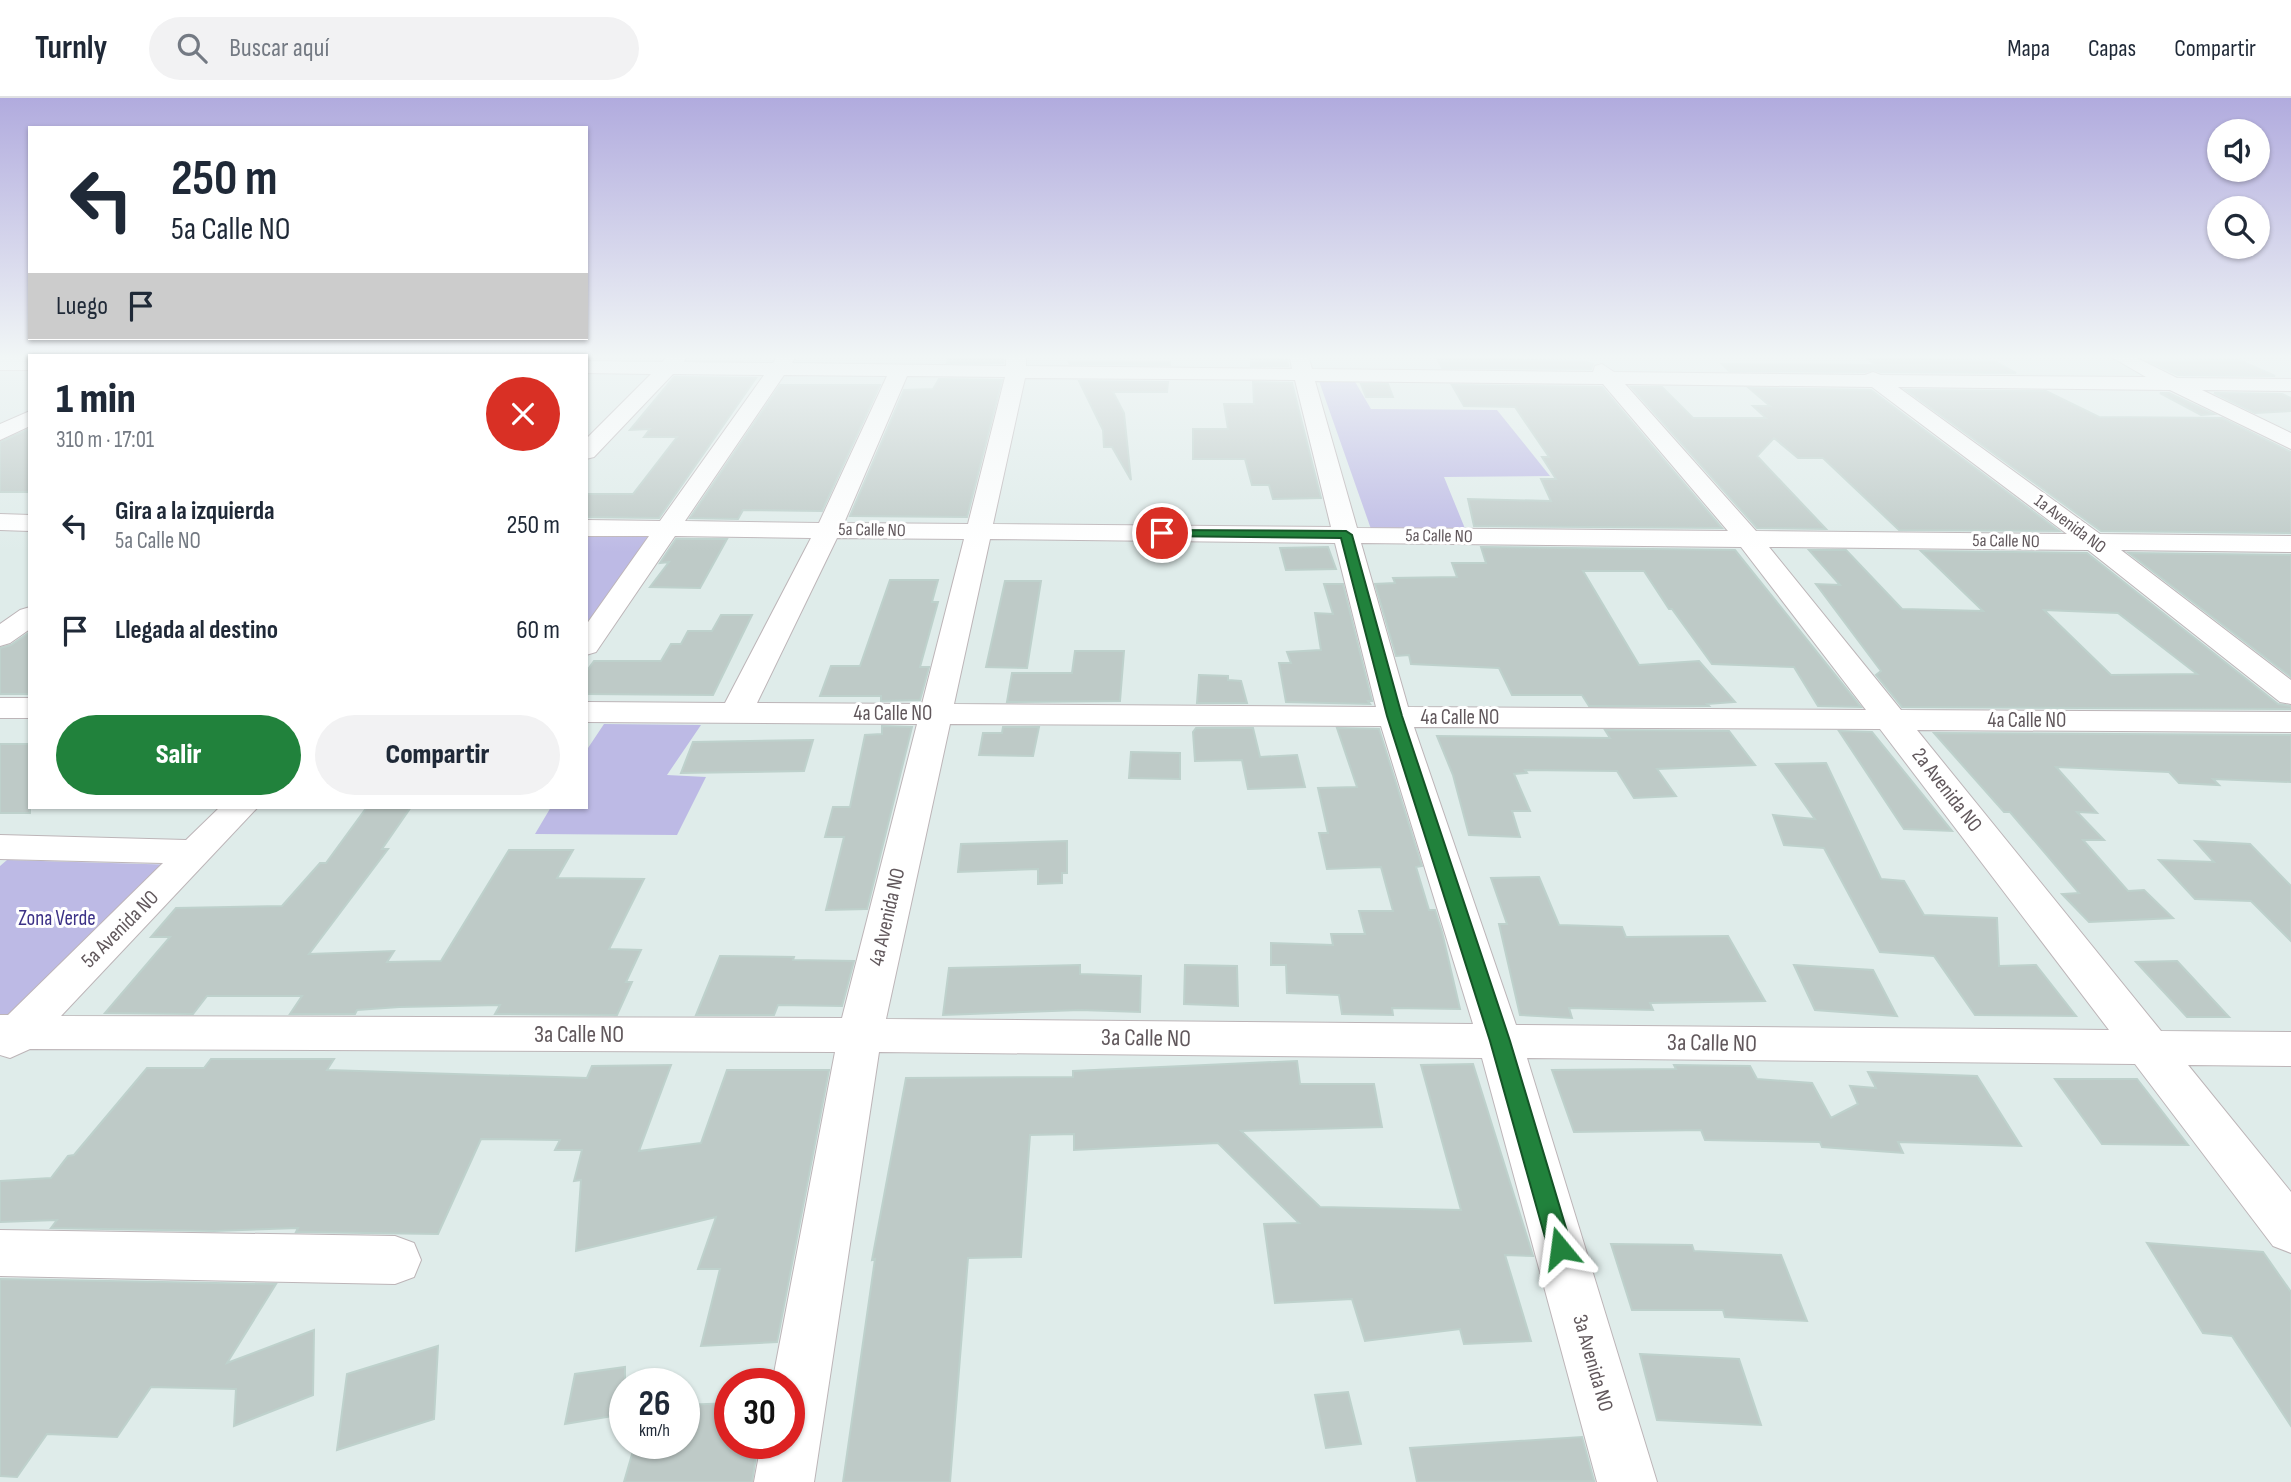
<!DOCTYPE html>
<html lang="es">
<head>
<meta charset="utf-8">
<style>
  :root { --surface:#fff; --page:#f2f2f3; --text:#1f2937; --muted:#747a83; --line:#e0e1e3; --accent:#21823c }
  body { margin:0; font-family:"Sofia Sans Condensed",sans-serif; background:var(--page); color:var(--text); height:100vh; display:flex; flex-direction:column; font-size:26px; white-space:nowrap }
  * { box-sizing:border-box; margin:0 }
  p { font-size:23px; color:var(--muted) }
  .icon { flex:none; width:38px; height:38px; fill:none; stroke:currentColor; stroke-width:2; stroke-linecap:round; stroke-linejoin:round }
  .map { position:relative; flex:1; overflow:hidden }
  .details { position:absolute; left:28px; top:256px; width:560px; height:455px; display:flex; flex-direction:column; background:var(--surface); border-radius:0px; box-shadow:0 2px 5px #0004 }
  .details>* { flex:none }
  .banner { position:absolute; left:28px; top:28px; width:560px; height:214px; border-radius:0px; box-shadow:0 2px 5px #0004; background:#fff; color:var(--text); overflow:hidden }
  .buttons { position:absolute; left:2207px; top:21px; display:grid; gap:14px }
  .buttons a { display:grid; place-items:center; width:63px; height:63px; border-radius:50%; background:var(--surface); box-shadow:0 2px 5px #0004; font-size:35px }
  .speed { position:absolute; left:609px; top:1270px; display:flex; gap:14px; font-size:35px; font-weight:700; text-align:center }
  .speed>* { display:grid; place-content:center; width:91px; height:91px; border-radius:50%; background:var(--surface); box-shadow:0 2px 5px #0004; line-height:1 }
  .speed small { font-size:18px; font-weight:400 }
  .speed .limit { border:10px solid #d22; background:#fff; color:#111 }
  .pin { position:absolute; display:grid; place-items:center; width:60px; height:60px; color:#fff; margin:-30px; border:4px solid #fff; border-radius:50%; box-shadow:0 2px 7px #0007 }
  .me { position:absolute; width:77px; margin:-38px; rotate:344deg; stroke-linejoin:round; filter:drop-shadow(0 0 5px #0008) }
  .turn { display:flex; align-items:center; gap:24px; height:147px; padding:0 28px; font-size:32px }
  .turn .icon { width:91px; height:91px; stroke-width:2.5 }
  .turn b { display:block; font-size:49px; line-height:60px }
  .then { display:flex; align-items:center; height:66px; padding:0 28px; background:#0003; gap:14px; font-size:26px }
  .round { display:grid; place-items:center; flex:none; width:74px; height:74px; border-radius:37px; background:var(--page) }
  .overview { display:flex; align-items:center; justify-content:space-between; height:119px; padding:0 28px }
  h1 { font-size:42px; font-weight:800; line-height:52px }
  .action { display:flex; gap:14px; margin-top:auto; padding:14px 28px }
  .action a { flex:1; height:80px; border-radius:42px; background:var(--accent); color:#fff; font-size:28px; font-weight:800; line-height:80px; text-align:center }
  .action a+a { background:var(--page); color:var(--text) }
  ul { padding:0; list-style:none }
  li { display:flex; align-items:center; gap:21px; height:105px; padding:0 28px }
  li div { flex:1 }
  li b { display:block; font-size:26px }
  li em { font-style:normal }
  header { display:flex; align-items:center; gap:42px; box-sizing:border-box; height:98px; padding:0 35px; background:var(--surface); border-bottom:2px solid var(--line) }
  header strong { font-size:33px }
  nav { display:flex; gap:38px; margin-inline-start:auto; font-size:24px }
  .search { width:490px; height:63px; background:var(--page); display:flex; align-items:center; gap:18px; box-sizing:border-box; padding:0 24px; border-radius:38px; color:var(--muted); font-size:26px }
  .map>svg:first-child { display:block }
  .green { fill:#bdbae5 }
  .building { fill:#becac7; stroke:#bed1cc; stroke-width:2; fill-rule:evenodd }
  .lines { fill:none; stroke-linecap:round; stroke-linejoin:round }
  .minor-casing { stroke:#bdb5b8; stroke-width:2 }
  .minor { fill:#fff; fill-rule:evenodd }
  .route { fill:#21823c; stroke:#155427; stroke-width:2 }
  .labels { text-anchor:middle; dominant-baseline:central; stroke-width:6; stroke-linejoin:round; paint-order:stroke }
  .far-street-label { font-size:18px; fill:#61585c; stroke:#fff }
  .street-label { font-size:21px; fill:#61585c; stroke:#fff }
  .park-label { font-size:21px; fill:#3c3287; stroke:#fff }
  .near-street-label { font-size:24px; fill:#61585c; stroke:#fff }
</style>
</head>
<body>
<header>
<strong>Turnly</strong>
<div class="search"><svg class="icon" aria-label="search" viewBox="0 0 24 24"><circle cx="10" cy="10" r="6"/><path d="M15 15l6 6"/></svg>Buscar aquí</div>
<nav><a>Mapa</a><a>Capas</a><a>Compartir</a></nav>
</header>
<div class="map">
<svg width="2291" height="1384" viewBox="0 0 2291 1384">
  <rect width="100%" height="100%" fill="#dfecea"/>
  <path class="green" d="M1354 282 1371 311 1497 312 1550 378 1444 379 1466 433 1371 431 1319 283Z
    M586 435H664L586 531Z
    M604 626 701 627 667 677 706 679 677 737 535 736 551 709H586V653Z
    M7 762 179 767 36 923 0 922V768Z"/>
  <path class="building" d="M949 260H1003V265H947Z
    M1251 260 1287 262 1288 268H1251Z
    M1437 260 1582 263 1593 266 1591 271 1442 270Z
    M1866 260 1994 263 2016 275 1881 274 1874 272 1865 274 1729 273 1722 266 1876 267Z
    M2239 262 2275 278 2178 277 2148 263Z
    M1068 263H1115L1170 264V267L1070 266Z
    M674 279 756 280 659 420 586 419V396H633L677 339H644L650 331 630 332Z
    M939 281 1002 282 967 419 850 418 904 292 933 291Z
    M1079 283 1168 284 1167 294H1113L1124 315 1131 382 1112 349H1104L1103 332Z
    M1253 284 1292 285 1321 400 1273 401 1269 387H1252L1245 361H1193V331H1228L1224 306H1254Z
    M1361 286H1388L1393 299H1366Z
    M780 287H880L822 413 743 412 738 421 690 420Z
    M1452 287 1602 289 1722 430 1474 428 1468 401 1551 403 1541 381H1556L1542 359H1549L1515 309 1464 308Z
    M1631 289H1662L1693 320H1766L1753 308H1770L1749 290 1871 292 2059 433 1899 432 1823 360H1798L1774 340 1757 358 1826 431 1757 430Z
    M1906 292 2046 293 2099 319 2222 320 2291 354V435L2101 433Z
    M2160 295H2169L2214 316 2201 317Z
    M2214 295 2282 296 2291 300V313L2255 315Z
    M29 331 30 394H0V344Z
    M676 441H727L700 490 650 489 669 464 660 465Z
    M1328 449 1336 471 1286 472 1280 450Z
    M1481 449 1735 452 1861 609 1818 608 1794 569 1712 566 1672 511H1669L1644 473H1583L1639 567 1699 563 1735 604 1707 606 1709 608H1589L1582 597H1512L1499 570 1411 566 1409 557 1396 558 1375 486 1395 485 1393 480 1457 479 1452 465H1486Z
    M1809 452H1846L1902 511 1983 513 1921 453 2087 455 2278 606 2291 608V611L1902 609 1876 577 1881 573 1816 486 1840 487ZM2044 512 2118 515 2197 576 2111 577Z
    M2129 455 2291 457V579Z
    M890 482H938L932 504H938L920 569H929L920 602 881 603V598H820L831 568H860Z
    M1005 483H1041L1027 570 986 569Z
    M1324 486H1343L1372 603H1368L1370 606 1286 604 1279 565H1291L1287 554 1321 552 1315 515 1333 516Z
    M721 517H752L713 597 586 596V574L594 563H661L671 546H681L688 533H712Z
    M30 534V596H0V550L11 547Z
    M1075 553H1124L1120 603 1007 604 1012 575H1072Z
    M1199 577 1228 578V582L1241 583 1247 605H1197Z
    M882 628 912 629 867 811 826 812 844 739H825L833 709H850L865 637 882 636Z
    M1003 629H1039L1033 658 979 657 983 635H1002Z
    M1196 630H1253L1260 659 1297 657 1305 689 1248 691 1242 662 1195 663 1193 634Z
    M1337 630 1379 631 1422 768 1416 769 1429 812H1435L1442 834 1460 911 1392 910 1393 917 1342 916 1339 897 1287 895 1286 867H1271V845L1333 847 1331 836H1365L1359 813H1393L1381 769 1327 771 1319 735H1328L1318 690 1357 689Z
    M1605 632 1729 633 1755 667 1657 671 1676 698 1634 700 1617 673 1525 672 1527 675 1514 676 1530 713H1512L1520 739 1469 737 1453 677 1437 638 1610 640Z
    M1839 633 1872 634 1952 733 1904 731Z
    M1934 635 2291 637V684L2213 681 2219 687 2179 685 2169 674 2056 669 2097 715 2077 714 2104 742H2083L2128 793 2144 792 2173 820 2089 824 2062 796 2079 795 2010 714H2004Z
    M813 642 804 673 681 675 693 644Z
    M0 646H30V715H0Z
    M1131 654 1180 655V681L1129 680Z
    M1826 665 1881 781 1904 783 1924 817 1997 820 1999 868 2036 867 2076 918 1975 917 1934 858 1880 854 1824 750 1784 747 1773 717 1815 721 1776 666Z
    M367 709H411L382 751H388L309 856 394 853 387 864 441 863 509 752H573L557 780 644 781 609 851 641 852 626 884H632L617 917 495 916 500 907 399 909 357 912 355 916H290L302 898H207L193 916 105 915 170 839H151L176 810 282 808 320 765H326Z
    M1067 743V775H1062V785L1038 786V771L958 774 961 746Z
    M2195 743 2250 746 2291 788V843L2251 803 2195 801 2159 762 2214 764Z
    M1539 779 1559 827 1622 829 1626 839 1728 838 1765 903 1650 905 1653 912 1569 910 1572 920 1520 917 1499 826H1507L1491 780Z
    M720 858 794 859 793 862 854 863 842 908 778 907 774 917H696Z
    M2177 863 2229 919H2187L2136 864Z
    M1080 867V876L1141 878 1140 914 1080 912 943 917 949 870Z
    M1185 867 1237 868 1238 908 1184 906Z
    M1794 867 1873 872 1897 918 1815 912Z
    M211 961H334L327 972 587 980 592 968 671 967 639 1053 701 1045 727 972H829L777 1244 701 1248 720 1171H698L716 1119 576 1153 581 1082 574 1083 582 1052H555L560 1042 481 1041 438 1136 296 1134 298 1130 214 1133 51 1130 57 1122 0 1124V1083L51 1080 68 1058 74 1057 147 970H204Z
    M1297 963 1300 986H1374L1382 1029 1241 1033 1320 1109 1461 1112 1421 967 1473 966 1533 1158 1505 1157 1531 1243 1464 1246 1460 1231 1365 1243 1352 1201 1275 1205 1264 1126 1299 1125 1218 1045 1074 1052V1036L1030 1037 1021 1159 968 1160 950 1384H843L875 1161 872 1162 906 980 1073 979V973Z
    M1674 967 1750 968 1757 981 1812 985 1831 1020 1858 1006 1850 988 1876 990 1868 974 1977 978 2021 1048 1898 1044 1903 1055 1822 1049 1820 1044 1705 1042 1701 1032 1574 1034 1552 972 1676 971Z
    M2055 981H2137L2188 1047 2102 1046Z
    M2147 1145 2263 1154 2291 1194V1328L2232 1238 2203 1235Z
    M1611 1146 1692 1147 1694 1153 1781 1157 1807 1223 1725 1219 1723 1212H1632Z
    M0 1181 276 1186 227 1265 314 1232 313 1297 234 1328 236 1291 151 1289 117 1339 47 1336 17 1379 0 1378Z
    M438 1248 434 1321 337 1352 347 1276Z
    M1640 1256 1739 1261 1761 1327 1657 1322Z
    M625 1269V1316L565 1326 575 1276Z
    M1348 1294 1361 1346 1326 1350 1315 1297Z
    M730 1305V1346H758L752 1384H624L635 1346H684V1307Z
    M1582 1339 1594 1383 1417 1384 1410 1350Z"/>
  <g class="lines">
    <defs>
      <path id="minor" d="M0 260H30V272H0Z
        M666 260H686L684 264 773 265 776 260H795L792 265 1006 268V260H1026V268L1292 271 1290 260H1309L1312 271 1593 274 1595 268 1602 266 1614 274 1865 277 1873 274 1881 277 2146 279 2113 260H2137L2177 280 2291 281V293L2202 292 2291 335V351L2170 292 1898 289 2100 436 2291 438V454L2121 452 2291 582V606L2280 604 2088 452 1769 449 1901 612 2291 614V634L1917 632 2161 933 2291 934V968L2188 967 2291 1094V1155L2273 1148 2135 966 1527 960 1657 1384H1597L1482 960 879 954 814 1384H754L761 1346H789V1286H772L835 954 30 951 10 960 0 957V917H8L163 765 0 761V737L186 742 220 709H258L61 918 842 920 917 626 586 624V604L725 605 811 440 675 438 596 554 586 557V527L649 438H586V422L660 423 764 277 673 276 594 359 586 361V341L651 276 586 275V263L662 264ZM784 277 887 278 819 425 685 423ZM907 278 1005 279 968 426 844 425ZM1025 280 1295 282 1331 429 993 426ZM1315 283 1603 286 1728 433 1357 430ZM1625 286 1872 289 2067 436 1756 433ZM837 440 964 441 922 606 757 605ZM990 441 1335 445 1376 609 954 606ZM1361 445 1741 449 1866 612 1408 609ZM950 626 1381 628 1473 926 886 921ZM1414 629 1880 631 2109 932 1516 927Z
        M30 313V328L0 342V326Z
        M0 416 30 417V433L0 432Z
        M30 509V531L10 545 0 548V526L20 512Z
        M0 600H30V620H0Z
        M0 1132 395 1138 414 1145 421 1162 414 1179 395 1186 0 1178Z"/>
    </defs>
    <use href="#minor" class="minor-casing"/>
    <use href="#minor" class="minor"/>
  </g>
  <linearGradient id="sky" x2="0" y2="1"><stop stop-color="#b1abde"/><stop offset="0.57" stop-color="#f1f6f6"/><stop offset="1" stop-color="#f1f6f6" stop-opacity="0"/></linearGradient>
  <rect width="2291" height="454" fill="url(#sky)"/>
  <path class="route" d="M1162 432 1346 433 1352 437 1402 618 1510 943 1572 1150 1568 1158 1560 1161 1552 1158 1548 1150 1490 943 1387 618 1341 440 1158 438 1157 435Z"/>
  <g class="labels">
    <g class="far-street-label">
      <text transform="translate(2070 426) rotate(37)">1a Avenida NO</text>
      <text transform="translate(872 432) rotate(1)">5a Calle NO</text>
      <text transform="translate(1439 438) rotate(1)">5a Calle NO</text>
      <text transform="translate(2006 443) rotate(1)">5a Calle NO</text>
    </g>
    <g class="street-label">
      <text x="893" y="615">4a Calle NO</text>
      <text x="1460" y="619">4a Calle NO</text>
      <text x="2027" y="622">4a Calle NO</text>
      <text transform="translate(1947 692) rotate(52)">2a Avenida NO</text>
      <text transform="translate(887 819) rotate(-77)">4a Avenida NO</text>
      <text transform="translate(120 831) rotate(-45)">5a Avenida NO</text>
      <text transform="translate(1593 1265) rotate(74)">3a Avenida NO</text>
    </g>
    <g class="park-label">
      <text x="57" y="820">Zona Verde</text>
    </g>
    <g class="near-street-label">
      <text x="579" y="936">3a Calle NO</text>
      <text transform="translate(1146 940) rotate(1)">3a Calle NO</text>
      <text transform="translate(1712 945) rotate(1)">3a Calle NO</text>
    </g>
  </g>
</svg>
<div class="buttons">
<a><svg class="icon" aria-label="sound" viewBox="0 0 24 24"><path d="M4 9h4l5-4v14l-5-4H4zM17 9q2 3 0 6"/></svg></a>
<a><svg class="icon" aria-label="search" viewBox="0 0 24 24"><circle cx="10" cy="10" r="6"/><path d="M15 15l6 6"/></svg></a>
</div>
<div class="speed"><div>26<small>km/h</small></div><div class="limit">30</div></div>
<div class="pin" style="left:1162px;top:435px;background:#d93025"><svg class="icon" aria-label="arrive" viewBox="0 0 24 24"><path d="M6 21V4h12l-3 4 3 4H6"/></svg></div>
<svg class="me" style="left:1560px;top:1150px" viewBox="-20 -20 40 40"><path d="M0-17L14 15 0 8-14 15z" fill="#21823c" stroke="#fff" stroke-width="4"/></svg>
<div class="banner">
<div class="turn"><svg class="icon" aria-label="left" viewBox="0 0 24 24"><path d="M17 20v-9H6M10 6l-5 5 5 5"/></svg><div><b>250 m</b>5a Calle NO</div></div>
<div class="then">Luego<svg class="icon" aria-label="arrive" viewBox="0 0 24 24"><path d="M6 21V4h12l-3 4 3 4H6"/></svg></div>
</div>
<section class="details">
<div class="overview"><div><h1>1 min</h1><p>310 m · 17:01</p></div><a class="round" style="background:#d93025;color:#fff"><svg class="icon" aria-label="close" viewBox="0 0 24 24"><path d="M6 6l12 12M18 6L6 18"/></svg></a></div>
<ul>
<li><svg class="icon" aria-label="left" viewBox="0 0 24 24"><path d="M17 20v-9H6M10 6l-5 5 5 5"/></svg><div><b>Gira a la izquierda</b><p>5a Calle NO</p></div><em>250 m</em></li>
<li><svg class="icon" aria-label="arrive" viewBox="0 0 24 24"><path d="M6 21V4h12l-3 4 3 4H6"/></svg><div><b>Llegada al destino</b></div><em>60 m</em></li>
</ul>
<div class="action"><a>Salir</a><a>Compartir</a></div>
</section>
</div>
</body>
</html>
